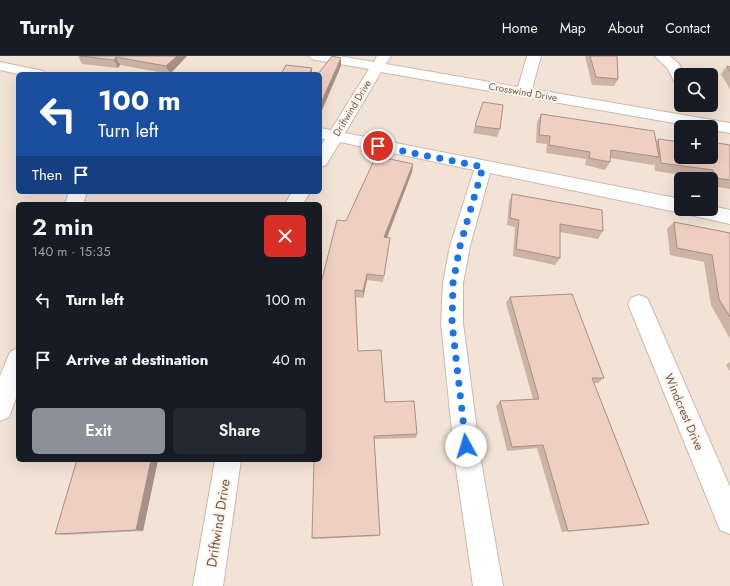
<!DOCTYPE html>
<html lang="en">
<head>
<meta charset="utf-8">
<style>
  :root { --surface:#171b24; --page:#242831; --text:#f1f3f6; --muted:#9ea1a6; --line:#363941; --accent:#8c9099 }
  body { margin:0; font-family:Jost,sans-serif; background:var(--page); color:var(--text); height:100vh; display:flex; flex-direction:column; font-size:15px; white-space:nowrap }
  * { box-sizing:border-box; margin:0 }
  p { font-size:13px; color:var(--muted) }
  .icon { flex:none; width:22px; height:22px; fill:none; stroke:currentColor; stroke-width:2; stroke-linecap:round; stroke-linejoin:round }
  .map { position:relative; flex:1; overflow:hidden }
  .details { position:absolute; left:16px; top:146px; width:306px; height:260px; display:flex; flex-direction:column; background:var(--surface); border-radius:6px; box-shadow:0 4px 16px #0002 }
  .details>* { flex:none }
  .guide { position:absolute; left:16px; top:16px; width:306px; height:122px; border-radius:6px; box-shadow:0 4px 16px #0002; background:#1a4fa0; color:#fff; overflow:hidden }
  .tools { position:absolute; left:674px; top:12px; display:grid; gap:8px }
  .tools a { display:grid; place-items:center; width:44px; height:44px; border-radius:6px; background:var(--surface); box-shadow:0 4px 16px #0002; font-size:20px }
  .pin { position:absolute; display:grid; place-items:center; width:34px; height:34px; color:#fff; margin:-17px; border:2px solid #fff; border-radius:50%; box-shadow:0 1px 4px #0007 }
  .me { position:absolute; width:44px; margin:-22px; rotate:354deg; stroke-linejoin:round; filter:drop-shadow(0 0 3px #0008) }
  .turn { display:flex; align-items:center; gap:14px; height:84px; padding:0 16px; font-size:18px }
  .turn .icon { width:52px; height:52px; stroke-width:2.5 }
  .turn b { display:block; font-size:28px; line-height:34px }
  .then { display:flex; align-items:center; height:38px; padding:0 16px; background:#0003; gap:8px; font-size:15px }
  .round { display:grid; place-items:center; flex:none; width:42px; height:42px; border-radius:6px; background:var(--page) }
  .overview { display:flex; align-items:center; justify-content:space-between; height:68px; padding:0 16px }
  h1 { font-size:24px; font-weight:600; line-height:30px }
  .action { display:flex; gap:8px; margin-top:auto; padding:8px 16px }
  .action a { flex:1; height:46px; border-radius:6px; background:var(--accent); color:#fff; font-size:16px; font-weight:600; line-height:46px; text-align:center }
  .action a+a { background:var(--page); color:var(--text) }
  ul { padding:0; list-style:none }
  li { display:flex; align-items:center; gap:12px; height:60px; padding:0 16px }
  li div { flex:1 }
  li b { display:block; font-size:15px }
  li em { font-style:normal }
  header { display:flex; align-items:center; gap:24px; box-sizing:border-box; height:56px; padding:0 20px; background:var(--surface); border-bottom:1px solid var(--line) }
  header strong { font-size:19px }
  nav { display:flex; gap:22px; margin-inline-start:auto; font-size:14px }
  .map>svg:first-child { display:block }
  .residential { fill:#f2e3d6; fill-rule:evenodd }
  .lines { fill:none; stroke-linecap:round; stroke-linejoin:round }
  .minor-casing { stroke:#ccb9ae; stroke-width:2 }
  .minor { fill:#fff; fill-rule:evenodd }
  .wall { fill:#cdb2a6 }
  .shaded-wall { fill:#a79187 }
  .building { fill:#eecfc1; stroke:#a79187 }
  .route { stroke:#1a73e8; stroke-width:7; stroke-dasharray:0 12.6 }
  .labels { text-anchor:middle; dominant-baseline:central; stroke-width:4; stroke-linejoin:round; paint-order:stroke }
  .far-street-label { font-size:10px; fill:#73584d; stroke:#fef6ed }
  .street-label { font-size:12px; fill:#73584d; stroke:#fef6ed }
  .near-street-label { font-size:14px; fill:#73584d; stroke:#fef6ed }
</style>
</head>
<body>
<header>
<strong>Turnly</strong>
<nav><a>Home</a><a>Map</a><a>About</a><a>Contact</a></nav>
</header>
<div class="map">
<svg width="730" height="530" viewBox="0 0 730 530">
  <rect width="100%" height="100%" fill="#fbf2e7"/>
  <path class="residential" d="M0 0H730V530H0ZM18 18H320V136H18ZM681 19H711V49H681ZM681 71H711V101H681ZM681 123H711V153H681ZM18 148H320V404H18Z"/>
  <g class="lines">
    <defs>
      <path id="minor" d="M309 0H339L374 6 377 0H391L386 8 518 31 527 0H541L532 33 730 67V77L711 74V71H697L381 16 345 77 681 143V153H711V150L730 154V168L686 158 685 155 681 157 490 117 470 190 463 227V267L481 405 503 530H473L455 405 441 267 443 227 450 190 474 114 340 86 326 109 320 111V92L325 83 320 82V72L331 74 369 13 316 4 311 3Z
        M655 0H670L679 8 685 19H681V30L676 29 668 13Z
        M0 6 43 15 45 18H18L0 14Z
        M69 136H87L83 148H65Z
        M292 136H310L303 148H285Z
        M639 239 647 242 650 248 730 431V478L720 474 628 248 631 242Z
        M18 292V337L9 361 0 365V320L10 296Z
        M215 404H241L223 530H193Z"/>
    </defs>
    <use href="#minor" class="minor-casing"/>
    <use href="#minor" class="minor"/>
  </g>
  <path class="wall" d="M78 0H187L170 18 120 9 118 12 82 8Z
    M585 0H617L618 23 614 30 592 29Z
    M727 10 730 11V33L721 18Z
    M541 58 656 85 658 83 681 101 730 89V133L711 130V123H706V122L655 115 654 107 653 109 610 102V106L605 114 585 109 586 103 546 97 547 88 536 87 537 66Z
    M475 70 500 73 497 81 473 77Z
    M413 108 412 116 387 182 389 189 383 226 367 224 363 242 356 241 358 295 385 346 417 378 416 382 374 383 380 479 379 480 314 483 312 482 346 165Z
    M512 138 603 175 598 183 560 176V202L555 209 513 200 515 171 507 169 509 146Z
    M674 166 730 177V283L711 249 704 206 670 199 667 173Z
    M510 241 604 322 598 327H594L649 468 640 470 562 476 537 392 507 395 496 350 500 345 533 343 506 247Z
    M730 306V315L726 309Z
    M77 404H158L143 475 65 479 55 478Z"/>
  <path class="shaded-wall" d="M177 0H187L170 18 166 10Z
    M116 1 120 9 118 12 114 4Z
    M341 2V10L320 59V49Z
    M312 12V18H309Z
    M413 108 412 116 384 189V181Z
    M367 218V224L363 242V235Z
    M151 404H158L143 475 136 474Z"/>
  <path class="building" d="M80 0H177L166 10 116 1 114 4Z
    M332 0 341 2 320 49V18H318Z
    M590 0H617L618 23 596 21Z
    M286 9 312 12 309 18H281Z
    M727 10 730 11V16Z
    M483 46 503 49 500 73 475 70Z
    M541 58 654 75 659 101 611 94 610 106 589 102 590 96 549 89 550 80 539 79Z
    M658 83 681 86V101H711V86L730 89V124L715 122 713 114 661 107Z
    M376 100 413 108 384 181 390 182 384 220 367 218 363 235 355 234 358 295 381 294 385 346 414 345 417 378 374 380 380 479 312 482 314 404H320V231L337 164 346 165Z
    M512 138 602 154 603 175 560 168V202L516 193 519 164 510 162Z
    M674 166 730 177V261L719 243 712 199 677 192Z
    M572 238 604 322H592L649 468 568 475 543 389 512 391 500 345 539 343 510 241Z
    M77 404H151L136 474 55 478Z"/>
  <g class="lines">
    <path class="route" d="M378 90 483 111 460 190 453 227 452 267 466 390"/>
  </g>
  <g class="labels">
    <g class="far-street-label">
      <text transform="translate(523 36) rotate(10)">Crosswind Drive</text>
      <text transform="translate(352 52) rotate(-59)">Driftwind Drive</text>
    </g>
    <g class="street-label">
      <text transform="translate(684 356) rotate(67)">Windcrest Drive</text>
    </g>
    <g class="near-street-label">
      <text transform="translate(218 467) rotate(-81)">Driftwind Drive</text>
    </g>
  </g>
</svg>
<div class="tools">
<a><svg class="icon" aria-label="search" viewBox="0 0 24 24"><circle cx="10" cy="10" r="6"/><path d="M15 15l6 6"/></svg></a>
<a>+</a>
<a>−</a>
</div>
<div class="pin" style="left:378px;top:90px;background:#d93025"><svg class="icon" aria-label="arrive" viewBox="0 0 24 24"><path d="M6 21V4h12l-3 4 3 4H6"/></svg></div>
<svg class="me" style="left:466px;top:390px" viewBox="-20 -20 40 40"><circle r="19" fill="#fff"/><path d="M0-13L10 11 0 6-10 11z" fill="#1a73e8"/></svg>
<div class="guide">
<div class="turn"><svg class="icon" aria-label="left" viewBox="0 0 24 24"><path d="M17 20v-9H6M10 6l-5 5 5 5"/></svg><div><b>100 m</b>Turn left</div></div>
<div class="then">Then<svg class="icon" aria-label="arrive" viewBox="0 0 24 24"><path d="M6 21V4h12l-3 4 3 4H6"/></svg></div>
</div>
<section class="details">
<div class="overview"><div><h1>2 min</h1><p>140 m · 15:35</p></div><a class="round" style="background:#d93025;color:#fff"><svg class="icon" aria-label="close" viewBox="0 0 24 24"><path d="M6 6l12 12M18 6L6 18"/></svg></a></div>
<ul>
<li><svg class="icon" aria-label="left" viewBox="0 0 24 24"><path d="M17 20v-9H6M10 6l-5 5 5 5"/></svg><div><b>Turn left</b></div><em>100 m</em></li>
<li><svg class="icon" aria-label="arrive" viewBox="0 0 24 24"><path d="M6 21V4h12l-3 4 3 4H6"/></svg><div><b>Arrive at destination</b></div><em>40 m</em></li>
</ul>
<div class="action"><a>Exit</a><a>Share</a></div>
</section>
</div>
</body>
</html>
